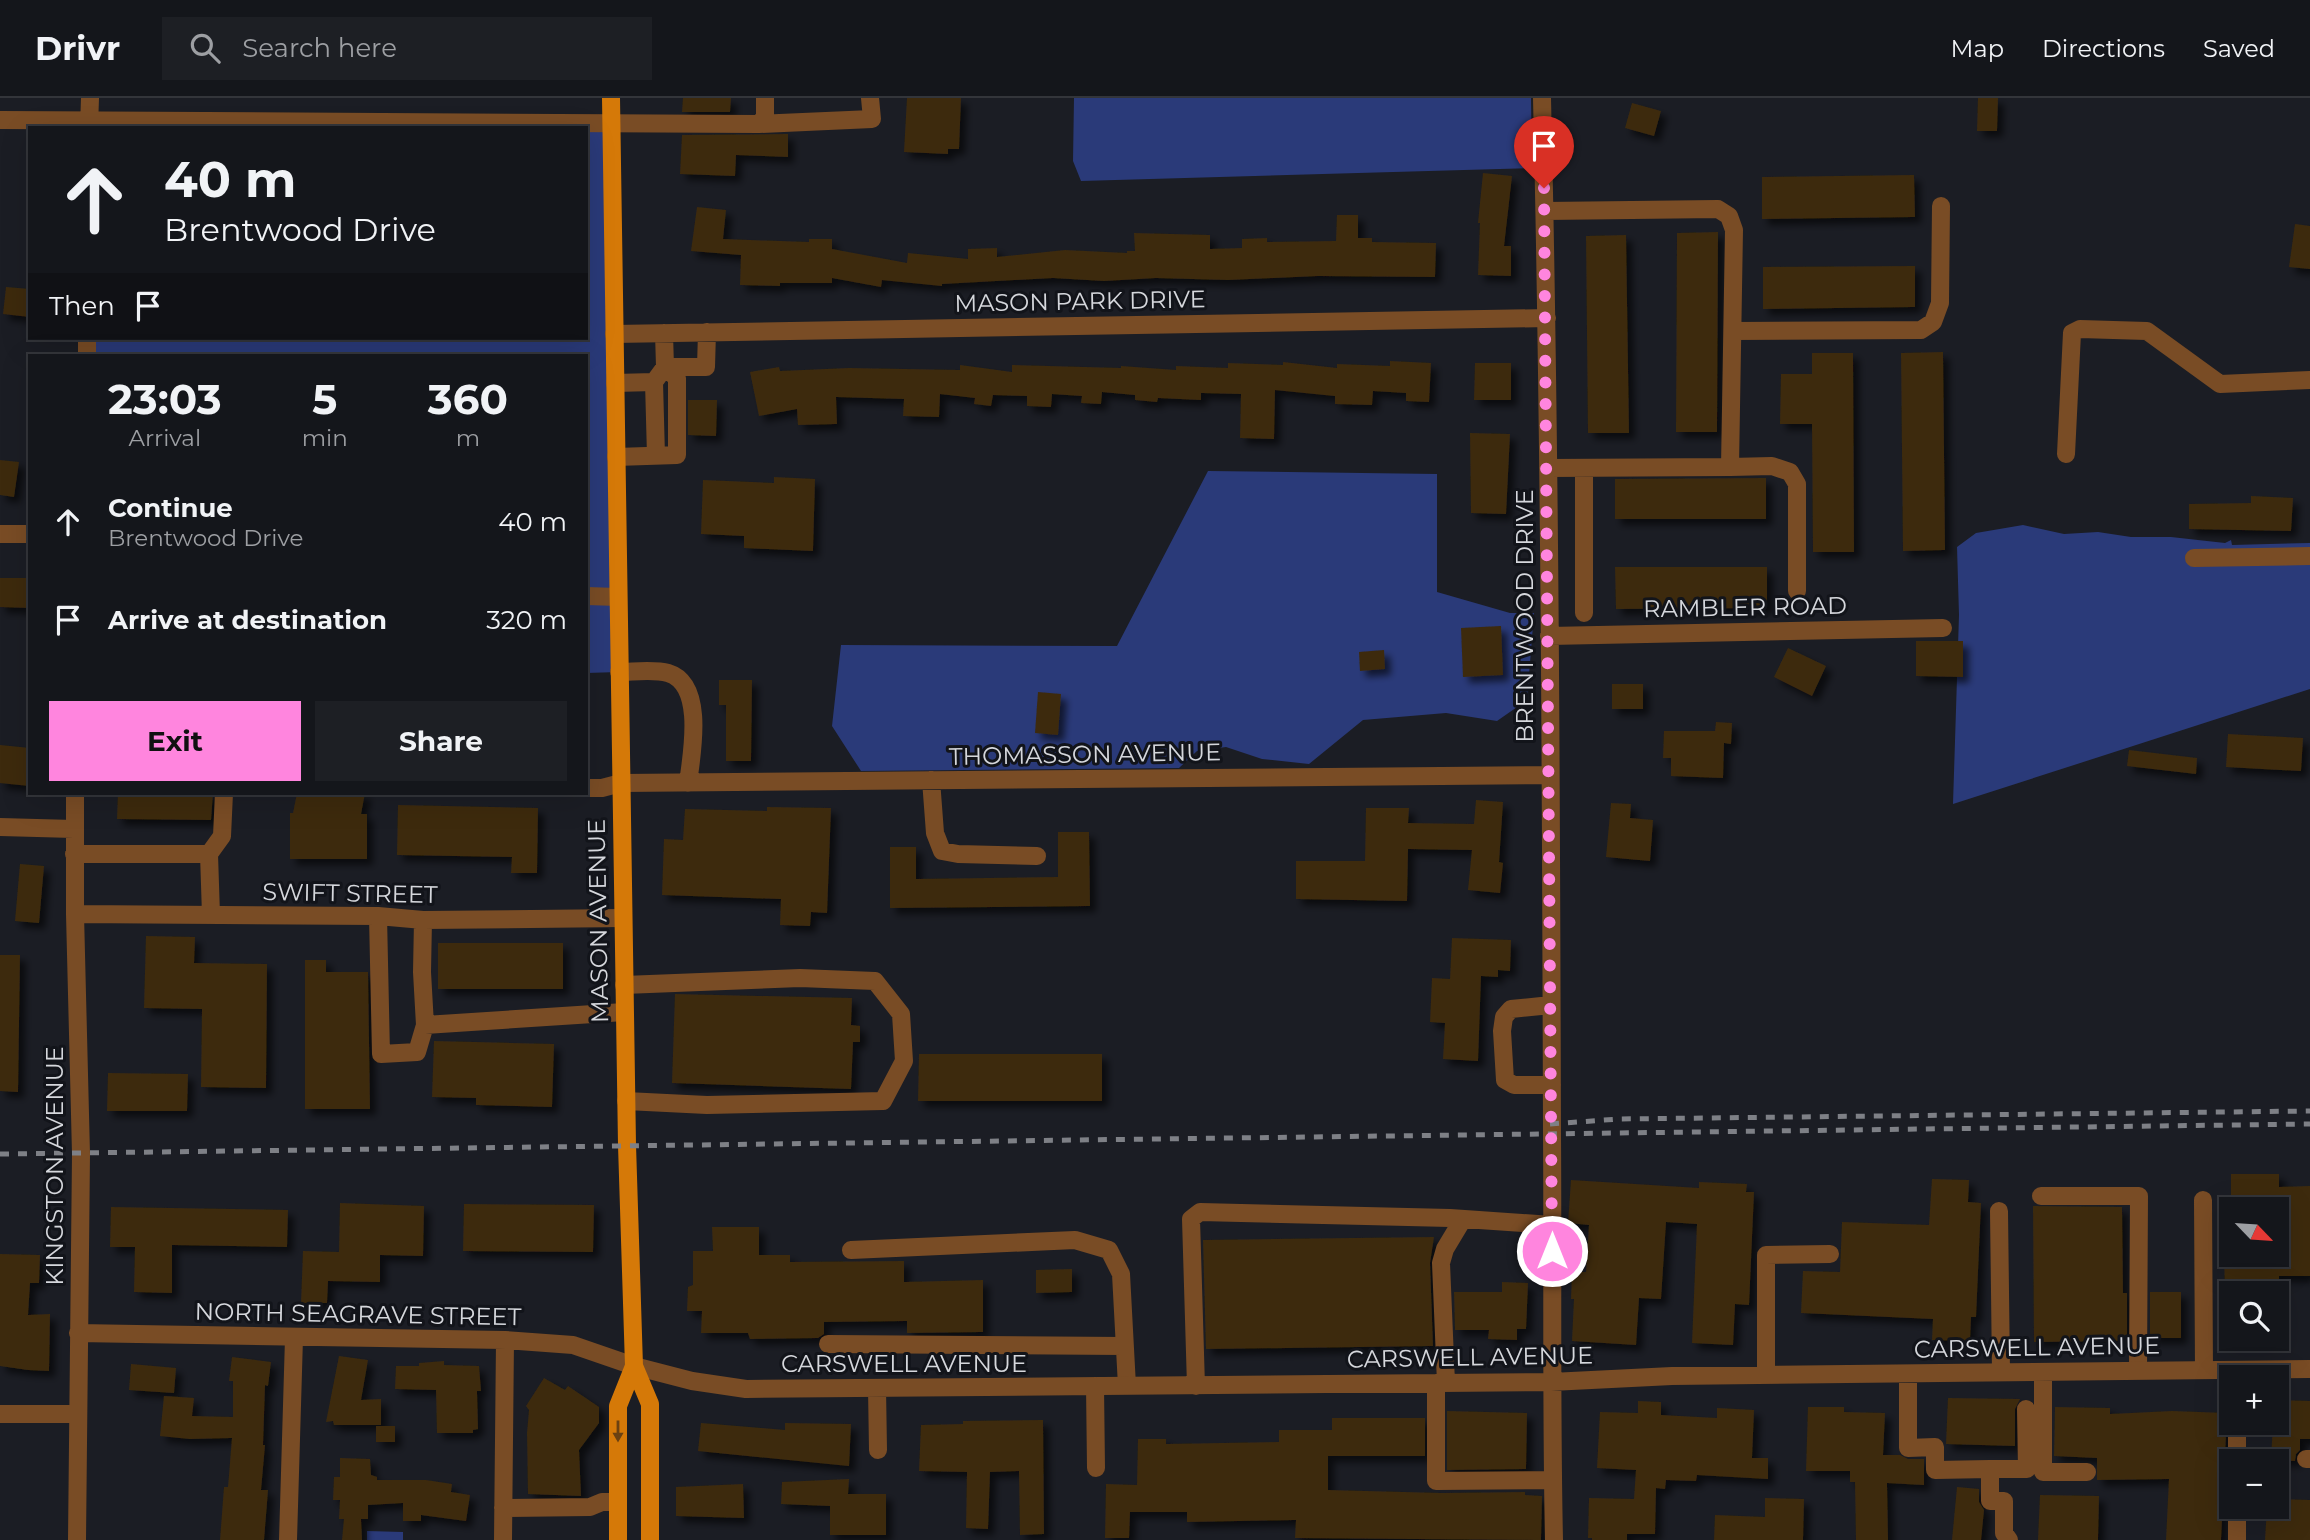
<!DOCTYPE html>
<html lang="en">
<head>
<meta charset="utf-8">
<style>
  :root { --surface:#14161b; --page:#1d1f24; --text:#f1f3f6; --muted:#9d9fa3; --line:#33353a; --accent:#ff85de }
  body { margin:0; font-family:Montserrat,sans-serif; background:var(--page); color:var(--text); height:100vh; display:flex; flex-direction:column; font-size:26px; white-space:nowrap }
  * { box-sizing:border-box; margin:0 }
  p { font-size:23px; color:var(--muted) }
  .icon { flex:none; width:38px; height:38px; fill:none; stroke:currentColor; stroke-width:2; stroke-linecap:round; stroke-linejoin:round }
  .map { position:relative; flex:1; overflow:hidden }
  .drawer { position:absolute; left:28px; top:256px; width:560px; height:441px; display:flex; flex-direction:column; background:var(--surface); border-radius:0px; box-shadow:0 7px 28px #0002,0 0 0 2px var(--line) }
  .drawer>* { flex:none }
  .guide { position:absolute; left:28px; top:28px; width:560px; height:214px; border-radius:0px; box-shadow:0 7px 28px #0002,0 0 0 2px var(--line); background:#14161b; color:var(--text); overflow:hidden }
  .needle { width:46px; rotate:115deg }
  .controls { position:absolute; left:2219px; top:1099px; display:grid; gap:14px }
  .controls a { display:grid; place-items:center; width:70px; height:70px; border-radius:0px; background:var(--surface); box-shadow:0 7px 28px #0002,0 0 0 2px var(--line); font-size:35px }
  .pin { position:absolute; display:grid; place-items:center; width:60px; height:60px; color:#fff; margin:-72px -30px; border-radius:50% 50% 50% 0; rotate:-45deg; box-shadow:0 0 7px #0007 }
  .pin .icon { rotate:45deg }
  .me { position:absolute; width:77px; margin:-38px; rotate:0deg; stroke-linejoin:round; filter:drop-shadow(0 0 5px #0008) }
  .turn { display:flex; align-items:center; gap:24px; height:147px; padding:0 21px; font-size:32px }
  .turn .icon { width:91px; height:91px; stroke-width:2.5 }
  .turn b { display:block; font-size:49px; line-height:60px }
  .then { display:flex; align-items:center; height:66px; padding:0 21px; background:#0003; gap:14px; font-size:26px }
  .eta { display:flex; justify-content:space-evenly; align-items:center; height:119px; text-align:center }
  .eta b { font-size:42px; font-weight:700; line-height:49px }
  .cta { display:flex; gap:14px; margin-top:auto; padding:14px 21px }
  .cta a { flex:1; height:80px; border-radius:0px; background:var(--accent); color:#111; font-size:28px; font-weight:700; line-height:80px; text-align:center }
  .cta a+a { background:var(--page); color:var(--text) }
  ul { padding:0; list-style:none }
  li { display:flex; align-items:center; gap:21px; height:98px; padding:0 21px }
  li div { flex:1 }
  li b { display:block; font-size:26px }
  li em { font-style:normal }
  header { display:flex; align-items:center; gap:42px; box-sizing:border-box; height:98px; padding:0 35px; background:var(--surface); border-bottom:2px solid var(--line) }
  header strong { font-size:33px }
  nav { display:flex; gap:38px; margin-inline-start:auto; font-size:24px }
  .search { width:490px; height:63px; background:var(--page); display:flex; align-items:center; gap:18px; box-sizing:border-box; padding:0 24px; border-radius:0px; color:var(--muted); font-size:26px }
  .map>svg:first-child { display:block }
  .green { fill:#2a3a79 }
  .building { fill:#3c2a0f; filter:url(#shadow) }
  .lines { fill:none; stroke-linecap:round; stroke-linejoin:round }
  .minor { stroke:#794c25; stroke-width:18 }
  .major { stroke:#d57908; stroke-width:18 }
  .rail { stroke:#7e8086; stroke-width:5; stroke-dasharray:9 9; stroke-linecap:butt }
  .oneway { fill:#6a4112 }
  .route { stroke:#ff85de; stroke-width:12; stroke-dasharray:0 21.6 }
  .labels { text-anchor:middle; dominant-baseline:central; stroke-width:6; stroke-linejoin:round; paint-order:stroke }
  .street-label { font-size:24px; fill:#d5d7dc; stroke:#12141a }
</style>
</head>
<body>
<header>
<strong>Drivr</strong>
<div class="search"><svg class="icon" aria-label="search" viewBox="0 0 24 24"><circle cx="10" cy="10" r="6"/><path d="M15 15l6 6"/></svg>Search here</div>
<nav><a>Map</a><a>Directions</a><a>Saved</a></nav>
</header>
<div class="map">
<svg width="2310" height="1442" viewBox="0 0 2310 1442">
  <defs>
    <filter id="shadow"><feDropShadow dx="6" dy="6" stdDeviation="3.5" flood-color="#0009"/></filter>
  </defs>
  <rect width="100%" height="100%" fill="#1b1d24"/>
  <path class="green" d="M1074 0H1531L1532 70 1081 83 1073 63Z
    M611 24 619 574 586 575V257H87V240H586V30Z
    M1208 373 1437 376V494L1510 515H1534L1527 602 1497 623 1446 615 1363 622 1309 666 1262 661 1226 649 1197 653 1179 670 861 673 832 628 841 547 1117 548Z
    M2023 427 2064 436 2098 434 2131 439H2171L2225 445 2231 442 2232 447 2310 445V591L1953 706 1959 517 1957 449 1976 435Z
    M367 1433 403 1434V1442H367Z"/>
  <path class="building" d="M683 0H731L730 14H682Z
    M907 0H961L959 51H948V56L904 54Z
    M1978 0H1998L1997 33H1977Z
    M1632 5 1661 13 1654 38 1625 30Z
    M788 36V59L736 57 735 78 680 76 682 37Z
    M1483 75 1512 78 1504 148H1511V178L1478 177 1480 125H1478Z
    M1914 77 1915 119 1762 121V79Z
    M697 109 726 112 723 141 809 144V141H832V151L907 165 908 155 968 161V151L997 150V159L1065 152 1127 155V153H1135L1134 135 1210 137V151L1242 150V141L1267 140V144L1336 143 1337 117H1358V140H1372V144L1436 145 1435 179 1318 178 1228 182 1156 180 1104 183 1053 180 942 186V188L882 182 881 189 832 180V185H780V188L740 187 741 157 691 153Z
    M2295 126 2310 128V171L2289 169Z
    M1718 134 1717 334H1676L1677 135Z
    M1626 137 1629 335H1588L1586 138Z
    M1915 168V209L1763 211V169Z
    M6 189 30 191V219L3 216Z
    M1943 254 1945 452 1903 453 1901 255Z
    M1812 255H1853L1854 454H1813L1812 326H1780L1781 276H1812Z
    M1390 263 1431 265 1429 304 1406 303V295L1373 293 1372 307 1335 306V298L1275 292 1274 341 1240 340 1241 296 1201 295V302L1158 300 1157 304 1135 302V297L1102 294 1101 306 1081 305 1082 298 1052 296 1051 309 1027 308V298L993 297 991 308 974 306 975 300 940 296 939 319 903 318 904 301 836 299 837 326 798 327 797 311 759 318 750 274 779 269 780 273 849 270 960 272V267L1012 274V267L1121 270V268L1176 272V268L1228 270V265L1283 267V264L1337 270V266L1390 268Z
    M1475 265H1511V302H1474Z
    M688 302H717L716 338 688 337Z
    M1470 335 1510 336 1506 416 1471 415Z
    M0 362 19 364 14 399 0 397Z
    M774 379 815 381 813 453 744 450V438L701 436 703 382 774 385Z
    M1766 380V421H1615V381Z
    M2251 398 2293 400 2291 433 2189 431V406L2251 405Z
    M1615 469H1767V510L1616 511Z
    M0 480H30V510L0 509Z
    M1501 528 1503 577 1463 579 1461 530Z
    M1916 543H1963V579L1916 578Z
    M1788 550 1826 568 1812 598 1774 579Z
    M1384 552 1385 571 1360 573 1359 554Z
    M719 582H752L751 663H726V607H719Z
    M1612 586H1643V611H1612Z
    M1038 594 1061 596 1058 637 1035 635Z
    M1716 624 1732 625 1731 646 1724 645 1723 680 1671 678V660H1663L1664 633H1715Z
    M2228 636 2303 640 2301 673 2226 669Z
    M0 647 30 650V688L0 685Z
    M2129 652 2197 660 2196 676 2127 668Z
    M118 695H213L211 722 117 721Z
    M297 695H365L361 716H367V761H290V715H293Z
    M1476 702 1503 704 1499 764 1503 765 1500 795 1468 792 1472 752 1408 751 1407 803 1296 801V763H1365L1366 710H1409L1408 725 1474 726Z
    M1611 705 1631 706 1630 720 1653 722 1650 763 1606 759Z
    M398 707 538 710 537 775H511L512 759 397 757Z
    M767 709 831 710 827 815 811 814 810 828 780 827 781 801 662 797 664 741 683 742 685 711 767 713Z
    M1058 734H1089L1090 808 890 810V749H916V781L1058 779Z
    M20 766 44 768 39 825 15 823Z
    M146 838 195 839 194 865 267 866 266 990 201 989 202 911 144 910Z
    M1452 840 1511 842 1510 873 1498 872V879L1481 878 1478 963 1443 961 1445 925 1430 924 1432 880 1450 881Z
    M438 845H563V891H438Z
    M0 857H20L18 994 0 993Z
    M305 862H326V874H368L370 1011H305Z
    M675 896 852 900 851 927 860 928V944H853L851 991 672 985Z
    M434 943 554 946 552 1009 476 1007V1000L432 999Z
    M919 956H1102V1003H918Z
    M108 975 188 976 187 1013H107Z
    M2231 1076H2279V1089L2310 1088V1178H2279V1195H2225L2224 1157H2277V1111H2231Z
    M1932 1081 1969 1082 1968 1104 1981 1105 1976 1219H1971L1970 1243 1932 1242 1933 1221 1801 1215 1803 1173 1840 1174 1842 1124 1929 1127Z
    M1571 1082 1699 1090V1084L1747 1086 1746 1094H1754L1749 1207 1735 1206 1733 1247 1692 1245 1697 1126 1666 1124 1661 1201 1639 1200 1636 1247 1572 1243 1574 1201H1571L1572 1174H1586L1589 1127 1568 1125Z
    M340 1105 424 1108 423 1158 380 1157V1184L328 1183 327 1205H301L303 1153 339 1154Z
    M464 1106 594 1107 593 1154 463 1153Z
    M2033 1108 2122 1109 2123 1195H2127V1240H2124V1243L2034 1244Z
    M111 1109 288 1112 287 1149 172 1147V1195L134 1194 135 1149H110Z
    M712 1129H759V1157H790V1164L904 1163V1184L983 1182V1234L907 1235V1223L824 1224V1236L818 1240 750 1241 748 1235H701L702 1213H687L688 1189 693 1187V1153H713Z
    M1434 1139 1430 1165 1433 1248 1206 1251 1203 1142Z
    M0 1156 40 1157 39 1185H30L28 1217 50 1216 49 1273 28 1272 0 1268Z
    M1072 1171V1194L1036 1195V1172Z
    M1502 1184 1528 1185 1526 1231H1517V1242L1488 1241 1489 1232H1455L1454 1194H1502Z
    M2150 1194H2181V1240H2150Z
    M339 1258 368 1262 361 1302 381 1301V1327H334L333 1323 326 1324Z
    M232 1259 271 1264 268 1288 265 1287 263 1347H265L261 1392H268L264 1442H220L224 1389H228L232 1340 190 1341 160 1338 164 1298 194 1300 192 1318 233 1319V1283H229Z
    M444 1263V1267L479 1268 481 1293H477L478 1331 473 1332V1335H437L436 1292 395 1291 396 1268H419V1265Z
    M131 1266 176 1270 174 1295 129 1292Z
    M544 1280 565 1292 568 1288 599 1309V1325L579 1352 581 1398 528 1396 527 1335 529 1312 526 1308Z
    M1948 1300 2020 1301 2015 1311V1348L1946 1346Z
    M2277 1302 2310 1303V1341H2300V1352L2296 1356 2295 1363 2271 1362 2273 1325H2277Z
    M1638 1303 1661 1304V1317L1717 1320V1310L1754 1312 1752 1360H1768V1381L1697 1377 1696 1383 1666 1382 1665 1391 1656 1390 1655 1436H1627V1442H1592V1440H1588L1589 1400 1634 1401 1636 1372 1597 1370 1600 1314 1638 1315Z
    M1808 1309H1844V1314L1885 1315 1883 1357H1900L1908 1361H1924V1387L1887 1385 1888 1442H1856L1855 1384H1850V1373H1806Z
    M2055 1309 2110 1310V1316L2172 1313 2227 1315 2221 1442H2166L2169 1381 2097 1382V1360L2054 1358Z
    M1447 1313 1527 1315 1526 1371 1447 1372Z
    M1332 1320H1425V1358H1328V1392L1442 1395 1525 1394V1397L1542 1398 1541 1442 1295 1440 1296 1422 1187 1424V1414H1130L1129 1440H1105L1106 1386 1137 1387 1138 1341H1166V1346L1279 1344V1332H1332Z
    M1043 1322 1044 1436 1020 1437 1019 1373 990 1374 988 1431 966 1430 967 1374 919 1373 921 1327 963 1326V1323Z
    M701 1325 785 1332V1325L851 1326 849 1368 698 1353Z
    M376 1328H395V1344H376Z
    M340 1360 370 1361 371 1377 377 1379V1382H426L452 1386 451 1394 470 1397 466 1423 421 1417V1423H403V1405L368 1407V1421H361L362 1442H342L344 1421H339L340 1402H333L334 1379H340Z
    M849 1381 848 1396H886V1437H830V1408L781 1406 782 1384Z
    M743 1386 744 1420 676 1418V1389Z
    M1957 1389 1979 1391V1404L1984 1412 1981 1442H1952Z
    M2040 1397 2099 1398 2098 1442H2038Z
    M1765 1400 1804 1401 1803 1442H1714L1715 1417 1765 1419Z
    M2277 1401 2310 1402V1442H2265L2267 1409H2277Z"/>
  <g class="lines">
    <path class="minor" d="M1542 0C1550 345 1551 691 1552 1036 1553 1172 1551 1307 1554 1442
      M0 22 759 26 765 19V0
      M759 26 872 21 870 0
      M89 30 90 0
      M1545 113 1718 111 1729 118 1734 132 1730 369 1548 370
      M1733 233 1921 232 1933 224 1940 205 1941 108
      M614 236 1547 220
      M87 257V240
      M665 269H706L707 234
      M615 285 654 284
      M2066 356 2072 235 2080 231 2147 233 2220 286 2310 282
      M656 358 654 284 665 269 664 235
      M616 359 677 357V280L665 269
      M1730 369 1772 368 1790 374 1797 386V493
      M1584 371V515
      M0 436H30
      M2194 460 2310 458
      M586 498 618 499
      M1549 538 1943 530
      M619 574C633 574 654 571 668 575 705 586 692 655 688 685
      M931 682 935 735 942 753 958 756 1037 758
      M586 690H602L621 685 1550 677
      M75 695V816L81 1056 77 1442
      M0 729 74 731
      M74 756H209L211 817
      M209 756 222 738 224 695
      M75 816 378 818 423 822 623 820
      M378 818 381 956 417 954 425 927
      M423 822 422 874 425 927 624 914
      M624 887 800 880 875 883 901 916 904 963 883 1003 707 1007 626 1003
      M1551 907 1511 911 1504 919 1502 933 1505 982 1514 987H1552
      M2041 1098H2139L2138 1273
      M2203 1102 2204 1272
      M1999 1113 2001 1274
      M851 1152 1075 1142 1109 1152 1121 1176 1127 1288
      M78 1235 505 1242 573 1247 634 1268 692 1283 746 1291 1551 1284 1672 1278 2310 1271
      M828 1246 1124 1248
      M2043 1274V1374H2087
      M1908 1276V1350L1935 1349V1372L1990 1371V1403H2004V1435L2009 1442
      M1766 1277V1157L1830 1156
      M1436 1285V1383L1552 1382
      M1446 1285 1441 1165 1445 1151 1463 1121
      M1095 1288 1096 1370
      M1196 1288 1191 1121 1200 1114 1450 1120 1552 1127
      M877 1290 878 1352
      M0 1316H77
      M2306 1361H2310
      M2237 1363V1325
      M1990 1371H2027L2026 1311
      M503 1410 590 1409 602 1404H618
      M288 1442 294 1240
      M503 1442 505 1242
      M2237 1442V1409"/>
    <path class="major" d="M611 0 627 1047 634 1268 650 1306V1442
      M618 1442V1308L634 1268"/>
    <path class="rail" d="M1550 1026 1619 1021 2310 1013
      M0 1056 2310 1026"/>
  </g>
  <defs><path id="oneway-solid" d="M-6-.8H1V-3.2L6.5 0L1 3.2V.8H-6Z" transform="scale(1.75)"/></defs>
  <use class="oneway" href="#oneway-solid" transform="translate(618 1333) rotate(90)"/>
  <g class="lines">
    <path class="route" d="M1544 90 1552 1153"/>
  </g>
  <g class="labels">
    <g class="street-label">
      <text transform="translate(1080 203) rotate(-1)">MASON PARK DRIVE</text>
      <text transform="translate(1745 509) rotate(-1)">RAMBLER ROAD</text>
      <text transform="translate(1524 518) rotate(-90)">BRENTWOOD DRIVE</text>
      <text transform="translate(1085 656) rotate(-1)">THOMASSON AVENUE</text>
      <text transform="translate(350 795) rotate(1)">SWIFT STREET</text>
      <text transform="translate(598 823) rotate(-91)">MASON AVENUE</text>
      <text transform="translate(54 1068) rotate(-90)">KINGSTON AVENUE</text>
      <text transform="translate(358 1216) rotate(1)">NORTH SEAGRAVE STREET</text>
      <text transform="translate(2037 1249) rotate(-1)">CARSWELL AVENUE</text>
      <text transform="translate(1470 1259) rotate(-1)">CARSWELL AVENUE</text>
      <text x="904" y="1265">CARSWELL AVENUE</text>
    </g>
  </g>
</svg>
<div class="controls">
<a><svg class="needle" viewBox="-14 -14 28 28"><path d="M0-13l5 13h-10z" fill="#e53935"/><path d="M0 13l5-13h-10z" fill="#9d9fa3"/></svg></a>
<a><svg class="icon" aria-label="search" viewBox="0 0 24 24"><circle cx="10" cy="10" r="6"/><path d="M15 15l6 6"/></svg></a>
<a>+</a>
<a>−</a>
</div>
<div class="pin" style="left:1544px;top:90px;background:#d93025"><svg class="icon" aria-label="arrive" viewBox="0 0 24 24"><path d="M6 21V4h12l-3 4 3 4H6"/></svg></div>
<svg class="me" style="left:1552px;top:1153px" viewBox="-20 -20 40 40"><circle r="17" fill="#ff85de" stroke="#fff" stroke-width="3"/><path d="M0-11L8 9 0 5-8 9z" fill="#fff"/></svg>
<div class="guide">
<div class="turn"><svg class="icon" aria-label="ahead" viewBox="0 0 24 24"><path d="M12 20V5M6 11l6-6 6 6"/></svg><div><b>40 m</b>Brentwood Drive</div></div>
<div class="then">Then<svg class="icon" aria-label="arrive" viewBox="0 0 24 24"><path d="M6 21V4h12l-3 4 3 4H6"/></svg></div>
</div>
<section class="drawer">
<div class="eta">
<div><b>23:03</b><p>Arrival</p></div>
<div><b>5</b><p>min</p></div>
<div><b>360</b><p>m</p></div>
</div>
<ul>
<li><svg class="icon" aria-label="ahead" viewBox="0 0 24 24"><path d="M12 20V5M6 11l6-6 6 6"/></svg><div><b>Continue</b><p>Brentwood Drive</p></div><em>40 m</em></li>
<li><svg class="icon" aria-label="arrive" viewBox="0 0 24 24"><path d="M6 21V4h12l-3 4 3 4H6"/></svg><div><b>Arrive at destination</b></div><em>320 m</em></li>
</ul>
<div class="cta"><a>Exit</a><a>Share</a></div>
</section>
</div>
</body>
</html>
